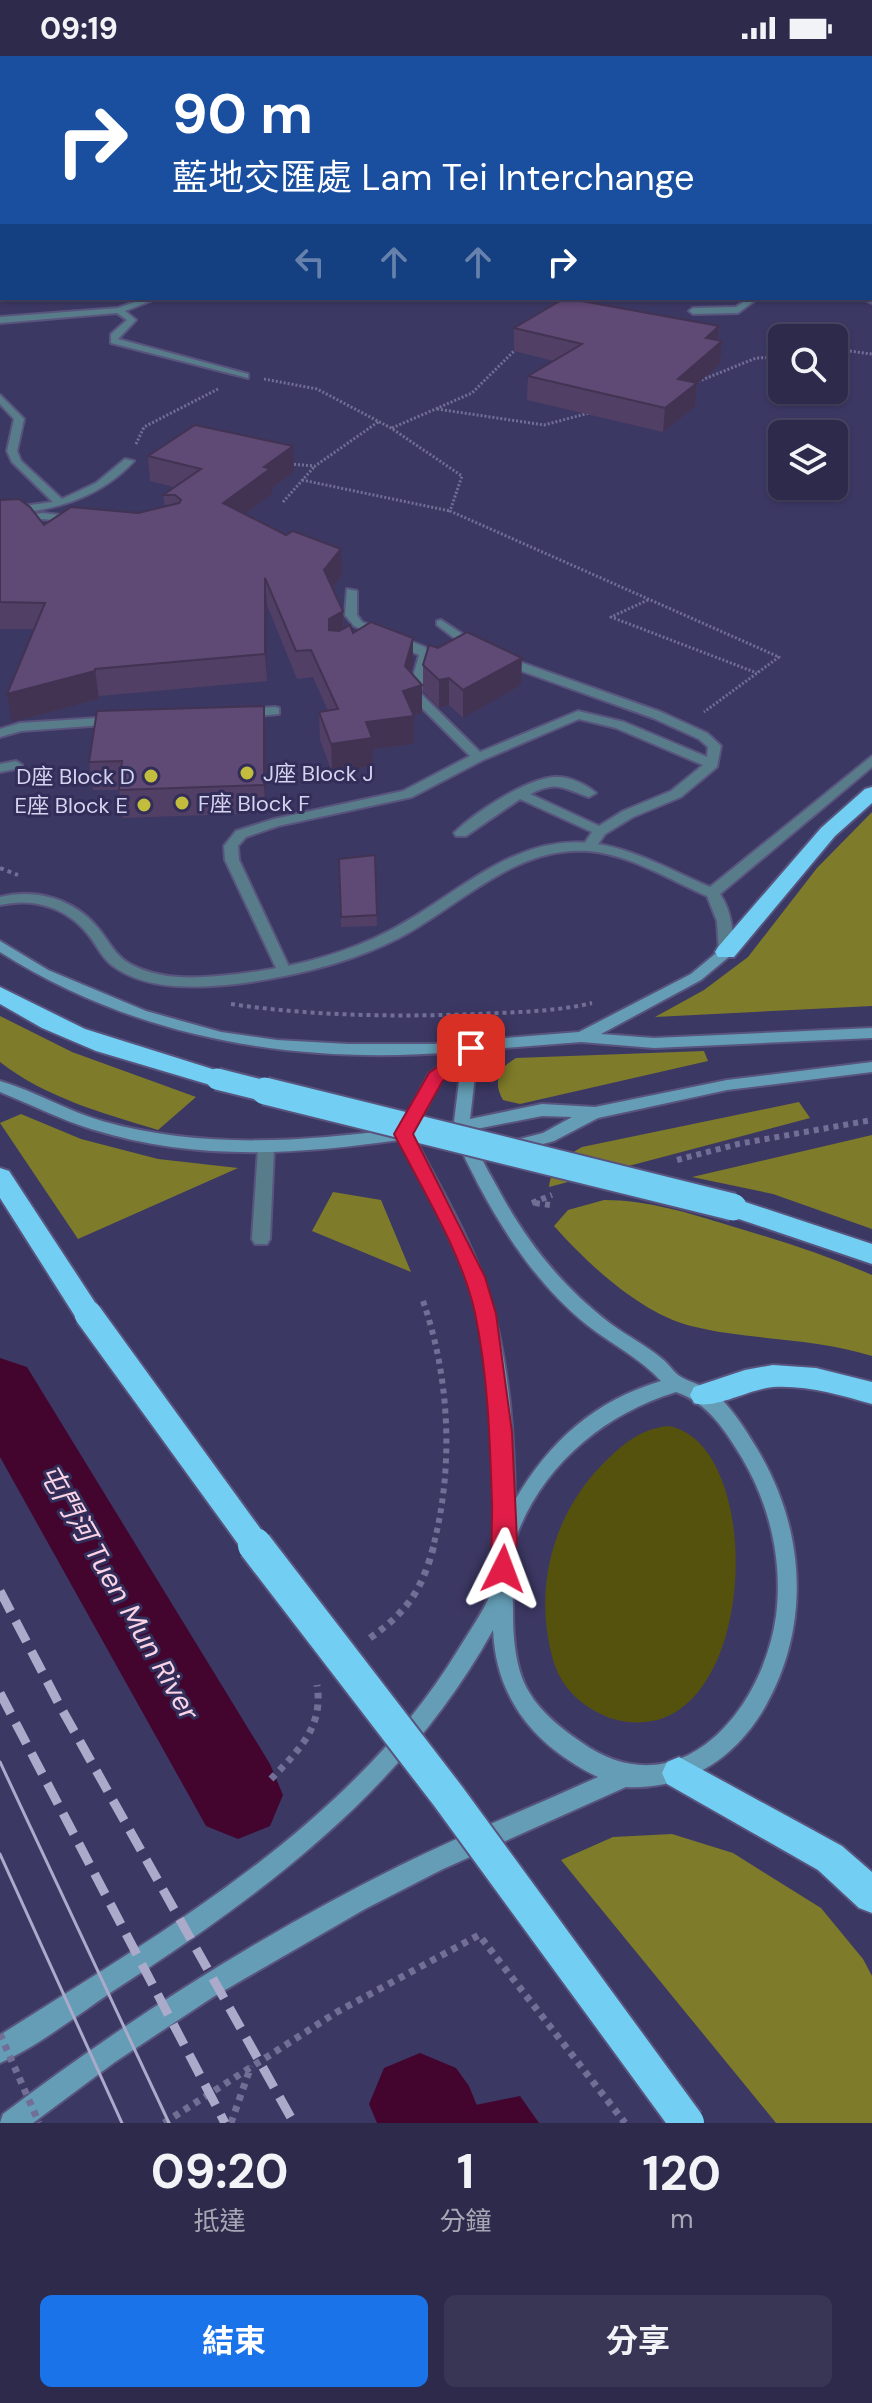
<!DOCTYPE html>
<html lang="zh-TW">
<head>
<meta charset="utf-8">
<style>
  :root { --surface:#2d2a4b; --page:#393655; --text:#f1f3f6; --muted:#a7a7b5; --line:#484663; --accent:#1a73e8 }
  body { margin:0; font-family:"DM Sans","Noto Sans TC",sans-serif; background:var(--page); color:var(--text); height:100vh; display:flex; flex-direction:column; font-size:30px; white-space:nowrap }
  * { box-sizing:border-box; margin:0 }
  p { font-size:26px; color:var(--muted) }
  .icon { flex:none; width:44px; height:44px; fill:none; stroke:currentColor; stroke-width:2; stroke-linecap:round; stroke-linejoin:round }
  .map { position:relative; height:2067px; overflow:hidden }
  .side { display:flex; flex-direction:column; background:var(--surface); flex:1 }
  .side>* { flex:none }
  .hud { position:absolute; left:0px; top:0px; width:872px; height:244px; box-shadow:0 2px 6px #0004,0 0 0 2px var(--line); background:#1a4fa0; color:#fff; overflow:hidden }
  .fabs { position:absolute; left:768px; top:268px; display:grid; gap:16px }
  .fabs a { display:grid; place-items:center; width:80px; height:80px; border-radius:12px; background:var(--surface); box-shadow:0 2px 6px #0004,0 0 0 2px var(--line); font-size:40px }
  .pin { position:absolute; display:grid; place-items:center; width:68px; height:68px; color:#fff; margin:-34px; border-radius:16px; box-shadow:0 4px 12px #0006 }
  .me { position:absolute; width:88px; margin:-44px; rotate:3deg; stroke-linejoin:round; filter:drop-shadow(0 0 6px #0008) }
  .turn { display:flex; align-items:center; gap:28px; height:168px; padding:0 40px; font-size:36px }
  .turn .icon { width:104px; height:104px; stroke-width:2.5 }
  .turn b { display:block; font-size:56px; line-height:68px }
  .lanes { display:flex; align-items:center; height:76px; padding:0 40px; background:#0003; justify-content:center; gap:40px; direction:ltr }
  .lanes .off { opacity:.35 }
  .eta { display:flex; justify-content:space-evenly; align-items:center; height:136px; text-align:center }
  .eta b { font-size:48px; font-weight:700; line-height:56px }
  .button { display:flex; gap:16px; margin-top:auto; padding:16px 40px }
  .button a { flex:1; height:92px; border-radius:12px; background:var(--accent); color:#fff; font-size:32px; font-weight:700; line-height:92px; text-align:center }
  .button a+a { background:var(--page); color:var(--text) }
  .status { display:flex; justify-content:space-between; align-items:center; height:56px; padding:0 40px; background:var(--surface); direction:ltr }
  .status svg { height:22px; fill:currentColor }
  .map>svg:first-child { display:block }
  .green { fill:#55520d }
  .forest { fill:#7e7b2a }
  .water { fill:#43052e }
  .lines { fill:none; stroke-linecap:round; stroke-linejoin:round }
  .river { fill:#43052e; fill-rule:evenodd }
  .lane-casing { stroke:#58547d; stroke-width:4 }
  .street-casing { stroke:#58547d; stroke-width:4 }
  .secondary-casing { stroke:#58547d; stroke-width:4 }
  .highway-casing { stroke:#58547d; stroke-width:4 }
  .path-far3 { stroke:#726f96; stroke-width:3; stroke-dasharray:2 2; stroke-linecap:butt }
  .path-far2 { stroke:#726f96; stroke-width:4; stroke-dasharray:4 4; stroke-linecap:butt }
  .path-far1 { stroke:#726f96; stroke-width:6; stroke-dasharray:5 5; stroke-linecap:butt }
  .path { stroke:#726f96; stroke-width:7; stroke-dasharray:6 6; stroke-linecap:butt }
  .lane { fill:#597c8b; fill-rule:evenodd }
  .street { fill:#597c8b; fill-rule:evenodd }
  .secondary { fill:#649db5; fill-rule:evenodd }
  .highway { fill:#72cef3; fill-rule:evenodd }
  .tram { stroke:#acaaca; stroke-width:3 }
  .rail { stroke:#acaaca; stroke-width:9; stroke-dasharray:23 11; stroke-linecap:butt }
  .highway-bridge-far2-casing { stroke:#58547d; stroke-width:25; stroke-linecap:butt }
  .highway-bridge-far1-casing { stroke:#58547d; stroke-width:31; stroke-linecap:butt }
  .highway-bridge-casing { stroke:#58547d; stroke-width:38; stroke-linecap:butt }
  .path-bridge { stroke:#726f96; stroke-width:7; stroke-dasharray:6 6; stroke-linecap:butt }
  .highway-bridge-far2 { stroke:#72cef3; stroke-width:21 }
  .highway-bridge-far1 { stroke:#72cef3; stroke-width:27 }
  .highway-bridge { stroke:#72cef3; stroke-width:34 }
  .wall { fill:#523f65 }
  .shaded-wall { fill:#423352 }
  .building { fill:#5f4975; stroke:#423352; stroke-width:2 }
  .route { fill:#e11d48; stroke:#92132f; stroke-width:2 }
  .poi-dot { fill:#c3bd3e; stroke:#322e59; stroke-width:3 }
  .labels { text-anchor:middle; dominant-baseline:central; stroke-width:6; stroke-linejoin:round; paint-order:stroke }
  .poi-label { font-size:22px; fill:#d5d4f0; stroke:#322e59; text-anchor:start }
  .near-water-label { font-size:28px; font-style:italic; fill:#fbd3e7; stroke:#322e59 }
</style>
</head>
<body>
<div class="status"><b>09:19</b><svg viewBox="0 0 49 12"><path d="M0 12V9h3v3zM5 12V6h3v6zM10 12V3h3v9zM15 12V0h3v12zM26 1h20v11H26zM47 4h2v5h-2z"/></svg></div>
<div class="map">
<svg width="872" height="2067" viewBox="0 0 872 2067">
  <rect width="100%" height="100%" fill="#3c3864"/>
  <path class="green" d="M669 1370C762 1388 759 1645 652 1665 637 1668 619 1666 605 1660 580 1649 561 1631 553 1604 532 1530 554 1452 611 1400 628 1384 645 1372 669 1370Z"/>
  <path class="forest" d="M872 756V950L655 961 704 934 748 901 817 812Z
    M0 960 72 996 196 1041 158 1074C103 1057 46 1042 0 1006Z
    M704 995 708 1005 520 1048 503 1044C493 1027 498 1012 516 1002Z
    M799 1046 810 1062 549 1131C551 1112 566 1100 582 1091Z
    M21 1058 81 1083 158 1103 238 1112 78 1183 0 1067Z
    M872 1079V1173L773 1138 692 1121Z
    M333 1136 381 1144 411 1216 312 1175Z
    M604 1144C648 1144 689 1157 731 1170 779 1184 826 1199 872 1219V1300C813 1281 751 1285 691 1270 640 1257 588 1208 554 1170L568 1154Z
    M672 1778 733 1797 821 1852 863 1903 872 1920V2067H776L561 1804 613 1781Z"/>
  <path class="water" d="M520 2040 539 2067H419L426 2059Z"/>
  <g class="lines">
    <path class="river" d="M0 1302 27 1311 270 1708 283 1739 270 1770 238 1783 206 1770 0 1401Z
      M420 1997 456 2012 469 2030 484 2067H377L369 2048 384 2012Z"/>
    <defs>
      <path id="lane" d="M0 25H2V29H0Z
        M0 37H2V41H0Z
        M870 173H872V177H870Z
        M872 241V247L860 242Z
        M43 457 78 461 83 464 78 467 43 463 0 468V462Z
        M347 533 357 535V559L362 566 425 591 431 599 420 637 480 696 578 655 624 666 707 701 708 691 699 683 653 662 499 607 497 604 503 600 661 656 707 677 721 690 717 711 681 741 633 761 605 778 594 794 589 795 582 791 592 776 520 743 466 780H456L454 777C474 757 525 723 555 721 568 720 586 728 596 737L589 741C562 732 558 724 530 738L599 770 623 755 671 735 703 709 616 672 579 663 483 704 412 741 278 770 246 781 238 790 239 804 290 913 288 916H278L225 804 224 790 236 775 274 763 403 735 470 700 408 638 419 599 354 570 345 559Z
        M441 564 479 589V595H471L437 569V565Z
        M16 705 22 709 21 712 0 716V708Z
        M266 1087 274 1093 270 1183 267 1188H255L252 1183 258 1093Z"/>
      <path id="street" d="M0 12H2V16H0Z
        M0 54H2V58H0Z
        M870 109H872V113H870Z
        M146 242H158L125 255 136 264 118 283 248 318V322L111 287V278L127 264 117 257 0 267V261L118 252Z
        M749 242H758L738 257 693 258 689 255 693 252 736 251Z
        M0 339 24 363 17 395 21 405 62 443 96 427 125 403 134 405C98 444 51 455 0 459V453L53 446 12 406 7 395 14 363 0 348Z
        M275 651 279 652V658L244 661 238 657 244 653Z
        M113 661 119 665 117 668 21 675 0 681V673L20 667Z
        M872 700V711L720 838C732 856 733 875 733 896L726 901 719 896 717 865 707 840C670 824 629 798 588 795 514 790 460 850 399 882 350 907 291 921 236 928 197 932 147 935 113 910 103 903 98 892 91 882 69 852 35 841 0 849V841C36 832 74 843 98 872 109 885 115 900 130 908 163 926 202 922 238 918 289 912 343 899 389 875 454 842 512 778 591 787 633 792 672 815 710 831Z"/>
      <path id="secondary" d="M0 885 48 914 146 955 221 976 277 984 348 988H433L579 976 691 918 721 893H731L733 896 731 899 701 924 601 978 654 982 872 972V982L654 992 581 986 478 994 470 1063 542 1048 595 1051 727 1024 872 1006V1016L727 1034 598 1062 554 1085 510 1097 502 1091 504 1087 543 1077 572 1061 542 1060 471 1074C476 1094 486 1111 496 1129 525 1184 561 1230 611 1268 627 1280 646 1289 661 1302 668 1307 672 1314 678 1319 690 1328 705 1328 716 1338 732 1352 745 1373 756 1391 805 1471 812 1568 765 1651 735 1703 687 1734 626 1731L443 1813 365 1853 213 1941 115 2006 33 2067H0L3 2058C127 1964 259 1880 399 1810 464 1778 532 1751 598 1721 536 1691 496 1644 493 1574 405 1733 263 1839 113 1935 79 1958 37 1991 0 2007V1979C166 1874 353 1767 458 1594 469 1576 483 1556 491 1537 498 1519 495 1467 495 1446 494 1378 491 1303 471 1237 454 1183 424 1134 399 1084 294 1099 193 1105 91 1073 59 1063 30 1048 0 1036V1025C35 1035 67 1055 102 1065 201 1093 298 1086 399 1073L429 1018 456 996C296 1009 137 983 0 896ZM461 1009 454 1066 445 1068 443 1072 445 1076 455 1077C460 1095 470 1111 478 1128 507 1182 539 1230 587 1269 611 1288 640 1302 661 1325 594 1345 550 1385 515 1444 514 1376 509 1302 488 1237 471 1182 440 1132 414 1081L417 1077 415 1073 441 1025ZM676 1336C708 1347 725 1374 742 1402 770 1449 783 1506 776 1560 763 1654 679 1756 581 1686 562 1673 541 1657 529 1636 515 1613 513 1581 513 1554 513 1534 510 1499 516 1481 543 1409 604 1358 676 1336Z"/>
      <path id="highway" d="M330 0H365L328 2Z
        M560 0H575L558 2Z
        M0 19H2V25H0Z
        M0 40H2V46H0Z
        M872 731V747L835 780 734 901H718L715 896 718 891 821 772 865 733Z
        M0 931 85 973 225 1017 229 1023 225 1029 217 1031 96 995 42 972 0 948Z
        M0 1112 9 1115 98 1251 102 1258 98 1265 88 1269 78 1265 0 1142Z
        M733 1142 872 1188V1208L724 1158 720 1151 724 1144Z
        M773 1309 816 1312 872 1326V1348C840 1339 807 1329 773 1331 749 1333 714 1354 694 1347L690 1339 694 1331 745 1314Z
        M679 1701 842 1790 872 1816V1857L859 1852 818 1814 667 1728 662 1717 667 1706Z"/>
    </defs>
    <use href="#lane" class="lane-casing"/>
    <use href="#street" class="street-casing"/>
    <use href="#secondary" class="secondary-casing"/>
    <use href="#highway" class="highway-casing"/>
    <path class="path-far3" d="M834 293 872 298
      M264 323 317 333 391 372 462 420 450 455 779 601 704 656
      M694 327 756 302 782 301
      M437 353 544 369 593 356
      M392 372 472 337 519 290
      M136 388 144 371 218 333
      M290 408 315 410 378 366
      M302 424 450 455
      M283 446 315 410
      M648 544 611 561 757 617"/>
    <path class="path-far2" d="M0 812 18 819
      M231 948C313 960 394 961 476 958 515 956 554 956 592 947"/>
    <path class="path-far1" d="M677 1104 738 1088 872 1064
      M532 1147 552 1139
      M535 1147 550 1149
      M423 1245C450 1322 454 1412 433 1491"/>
    <path class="path" d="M370 1582C408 1555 422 1534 434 1489
      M271 1723C298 1695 324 1671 317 1629
      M164 2067 337 1956 479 1879 625 2067
      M231 2067 251 2010"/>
    <use href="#lane" class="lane"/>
    <use href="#street" class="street"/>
    <use href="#secondary" class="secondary"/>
    <use href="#highway" class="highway"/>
    <path class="tram" d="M0 1706 169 2067
      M0 1798 122 2067"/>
    <path class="rail" d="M0 1535 60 1650 294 2067
      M0 1637 225 2067"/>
    <defs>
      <path id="highway-bridge-far2" d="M217 1023 273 1037"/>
      <path id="highway-bridge-far1" d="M265 1035 733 1151
        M88 1258 257 1491"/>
      <path id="highway-bridge" d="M255 1489 448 1740 687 2067"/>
    </defs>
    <use href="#highway-bridge-far2" class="highway-bridge-far2-casing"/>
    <use href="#highway-bridge-far1" class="highway-bridge-far1-casing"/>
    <use href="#highway-bridge" class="highway-bridge-casing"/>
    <path class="path-bridge" d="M0 1978 39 2067"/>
    <use href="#highway-bridge-far2" class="highway-bridge-far2"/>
    <use href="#highway-bridge-far1" class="highway-bridge-far1"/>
    <use href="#highway-bridge" class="highway-bridge"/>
  </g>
  <path class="wall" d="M0 94 2 95V168L0 167Z
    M719 270 718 284 722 285 720 308 697 328 695 351 663 376 527 344 528 320 554 305 514 295V272Z
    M148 400 294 415 272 432V438L245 458 342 519 332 532 343 555 344 572 353 577 413 582V609L411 616 422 629V657L414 659V688L373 693V710L332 716 320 684 319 656 328 655 313 621 297 623 267 549V625L99 640V643L12 666 34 573H0V444L44 469 138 457 165 451 163 439 174 431 150 425Z
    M423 609 521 629 463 662 449 649 439 652 423 636Z
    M266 677V757L123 762 119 734H93L89 706Z
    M375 799 377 870 341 871 339 803Z"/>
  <path class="shaded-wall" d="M719 270 717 289 722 285 720 308 697 328 695 351 663 376 665 352 678 323 706 282Z
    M293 390 294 415 272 432V438L225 473 223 447 264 411Z
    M341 493 342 519 325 541 324 514Z
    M265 522 267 549V625L265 598Z
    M343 555 344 582 329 574V563Z
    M413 582V609L406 634 422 629V657L412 660H414V688L373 693V710L332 716 331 688 366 666 403 635 405 610Z
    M522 602 521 629 463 662V634Z
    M95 613 99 643 12 666 7 638Z
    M449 622V649L439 652V624Z
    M264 650 266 677V757L264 729Z"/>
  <path class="building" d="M0 94 2 95V131L0 130Z
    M565 242 719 270 706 282 722 285 678 323 697 327 665 352 528 320 582 288 514 272Z
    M195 369 293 390 264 411 270 413 223 447 286 479 293 475 341 493 324 514 343 555 329 563V574L339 575 350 569 353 577 371 566 413 582 405 610 422 629 403 635 414 660 366 666 372 682 331 688 319 656 338 653 311 594 296 595 265 522V598L95 613V615L7 638 45 547 0 546V444L19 443 30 451 44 469 71 451 138 457 179 447 181 444 175 439H163L201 413 148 400Z
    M467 576 522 602 463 634 449 622 439 624 423 609 429 589 438 592Z
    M264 650V729L119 734 122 705 89 706 97 655Z
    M375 799 377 859 341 861 339 803Z"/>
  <path class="route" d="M471 986 478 987 480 992 478 996 442 1026 413 1078 485 1221 496 1258 512 1376 517 1485 511 1520 503 1523 494 1520C489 1508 493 1464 492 1447 490 1384 488 1319 475 1257 462 1197 422 1133 394 1078L429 1017Z"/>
  <g class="poi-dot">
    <circle cx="247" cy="717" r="8"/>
    <circle cx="151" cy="720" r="8"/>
    <circle cx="182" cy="747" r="8"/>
    <circle cx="144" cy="749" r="8"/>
  </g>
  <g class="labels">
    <g class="poi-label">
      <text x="263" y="717">J座 Block J</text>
      <text x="135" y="720" text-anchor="end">D座 Block D</text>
      <text x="198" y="747">F座 Block F</text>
      <text x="128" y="749" text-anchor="end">E座 Block E</text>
    </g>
    <g class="near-water-label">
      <text transform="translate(119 1536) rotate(60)">屯門河 Tuen Mun River</text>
    </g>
  </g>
</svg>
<div class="fabs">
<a><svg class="icon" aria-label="search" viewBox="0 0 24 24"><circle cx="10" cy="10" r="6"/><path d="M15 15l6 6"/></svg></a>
<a><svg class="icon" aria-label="layers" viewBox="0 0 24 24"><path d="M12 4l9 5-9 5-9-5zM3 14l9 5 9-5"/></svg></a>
</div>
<div class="pin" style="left:471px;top:992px;background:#d93025"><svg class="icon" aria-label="arrive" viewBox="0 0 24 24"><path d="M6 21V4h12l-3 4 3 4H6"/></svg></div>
<svg class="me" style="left:503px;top:1513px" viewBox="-20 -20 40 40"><path d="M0-17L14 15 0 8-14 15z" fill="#e11d48" stroke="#fff" stroke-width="4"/></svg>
<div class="hud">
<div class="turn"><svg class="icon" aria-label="right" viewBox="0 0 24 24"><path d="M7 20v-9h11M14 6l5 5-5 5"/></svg><div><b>90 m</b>藍地交匯處 Lam Tei Interchange</div></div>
<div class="lanes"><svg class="icon off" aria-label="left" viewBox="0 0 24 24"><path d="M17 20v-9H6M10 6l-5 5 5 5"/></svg><svg class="icon off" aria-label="ahead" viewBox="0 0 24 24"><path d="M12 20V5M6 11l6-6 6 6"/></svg><svg class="icon off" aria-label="ahead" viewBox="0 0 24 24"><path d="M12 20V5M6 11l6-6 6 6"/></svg><svg class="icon" aria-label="right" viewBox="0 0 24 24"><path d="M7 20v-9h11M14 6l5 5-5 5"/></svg></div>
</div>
</div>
<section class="side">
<div class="eta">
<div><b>09:20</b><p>抵達</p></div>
<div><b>1</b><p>分鐘</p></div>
<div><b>120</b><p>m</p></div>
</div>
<div class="button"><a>結束</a><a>分享</a></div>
</section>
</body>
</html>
